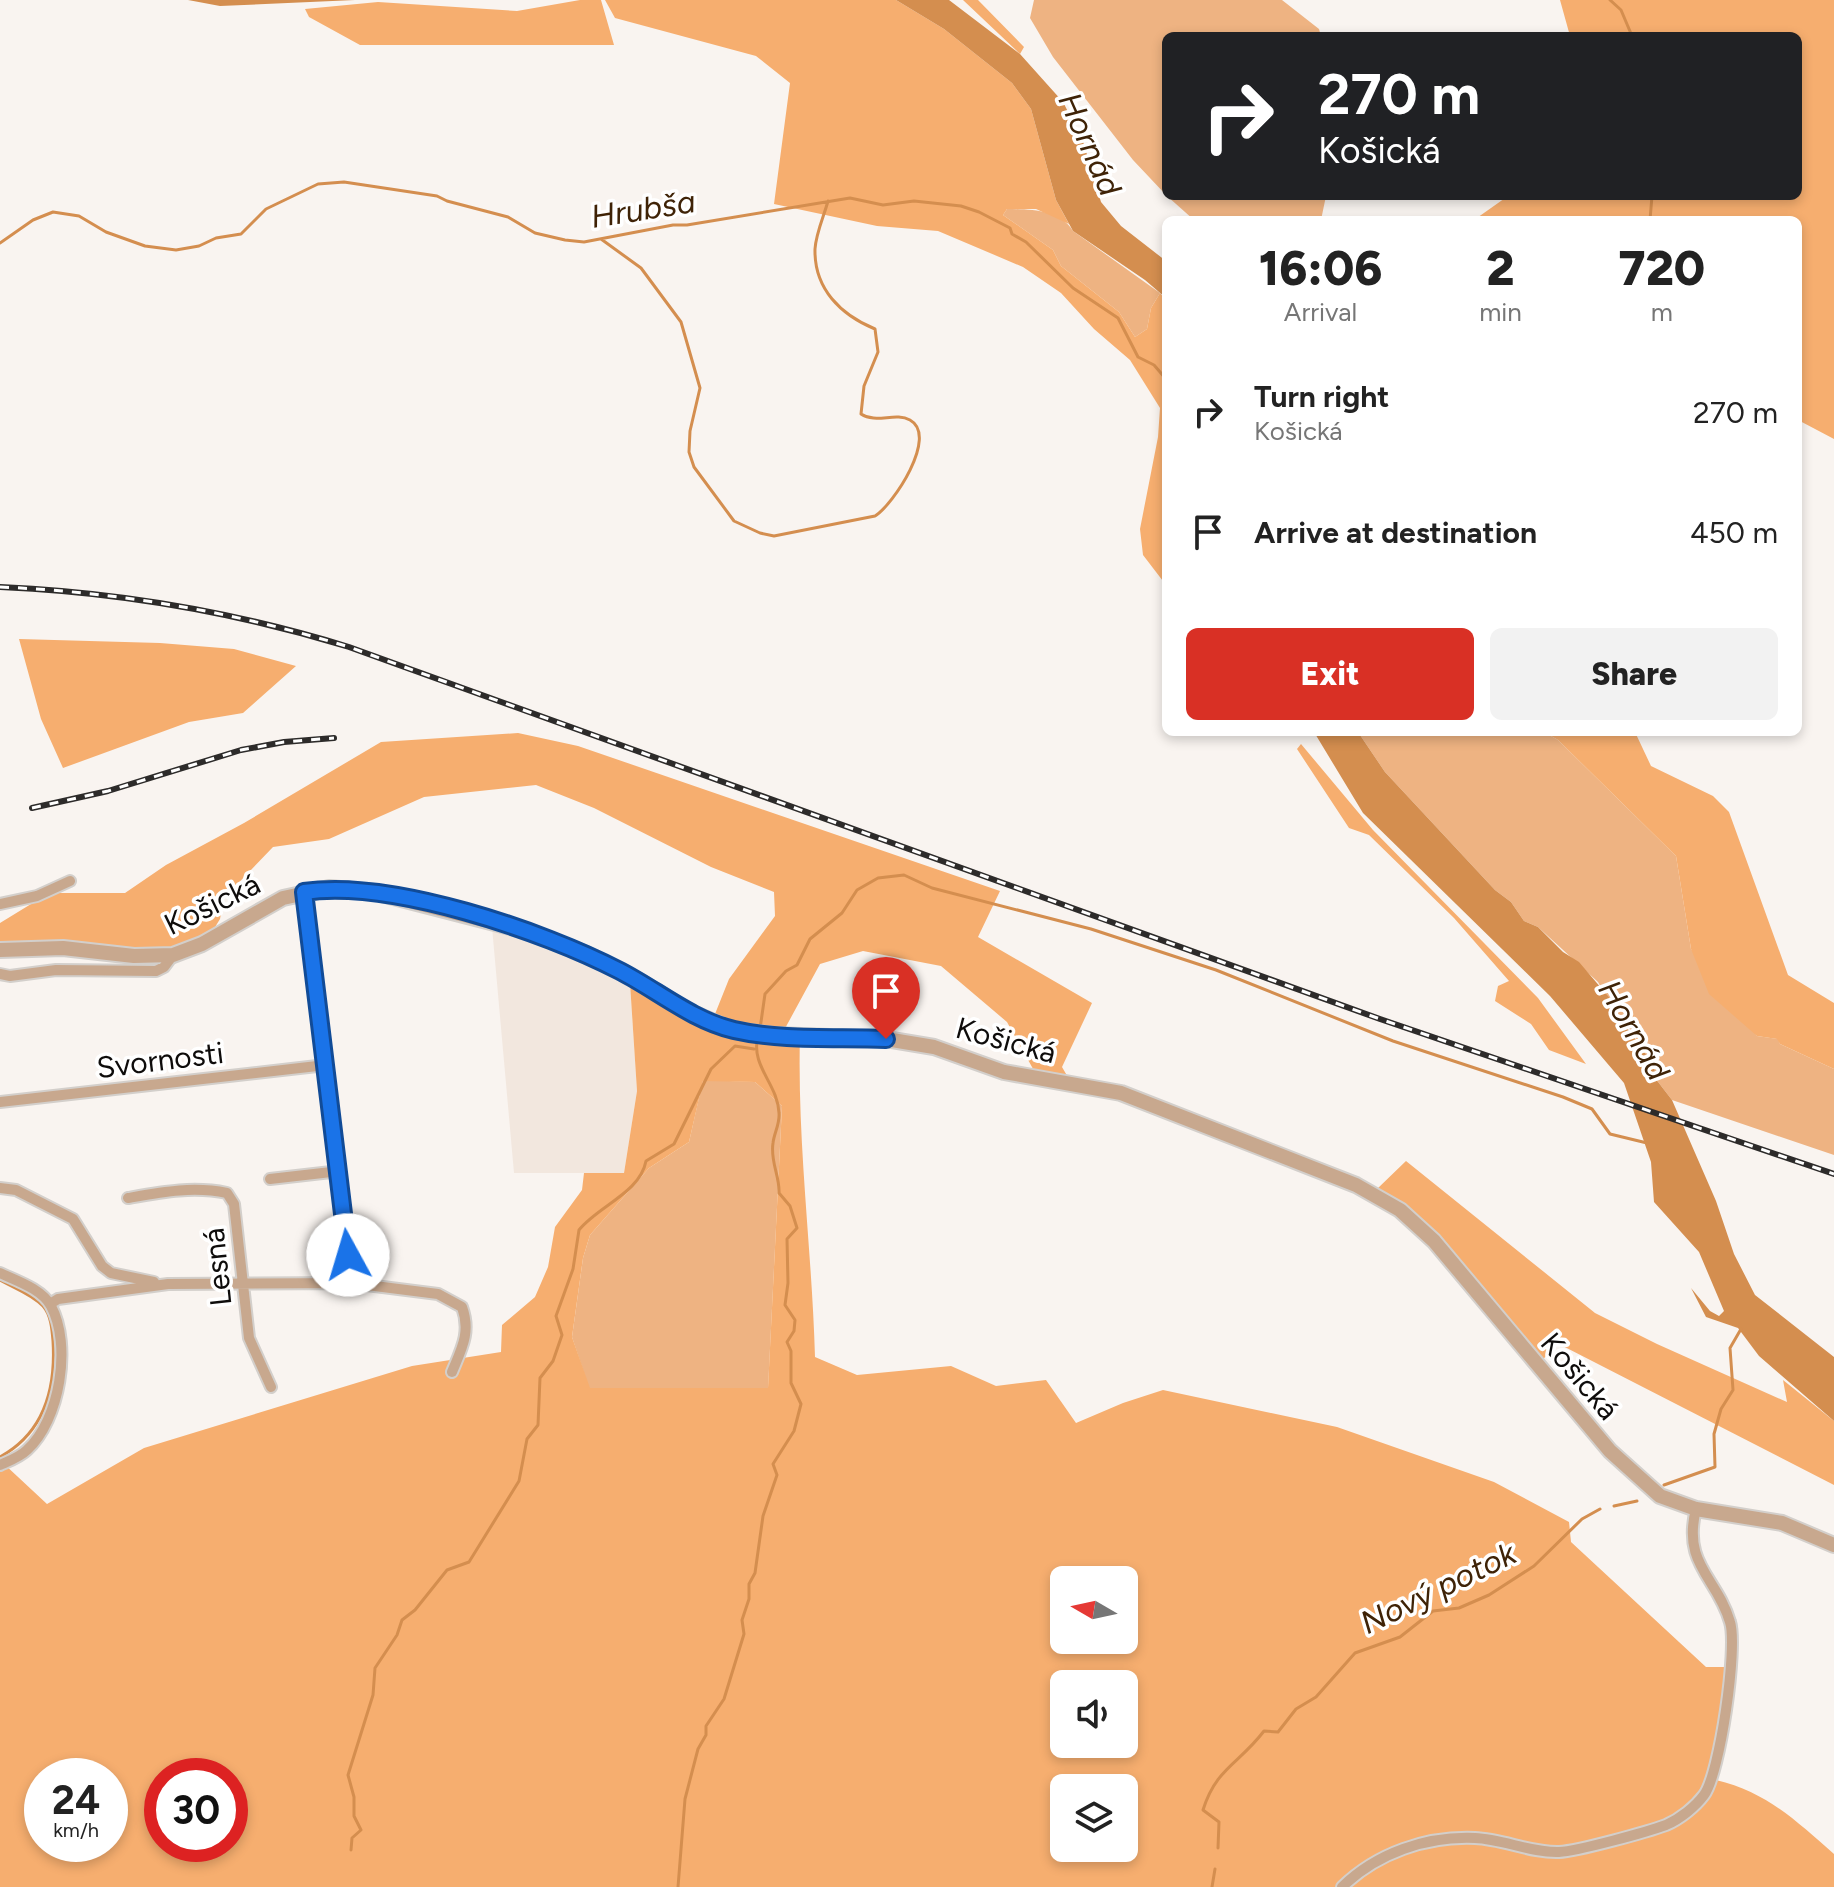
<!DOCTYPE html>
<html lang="en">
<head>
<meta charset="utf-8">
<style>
  :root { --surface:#fff; --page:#f2f2f2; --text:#222; --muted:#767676; --accent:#d93025 }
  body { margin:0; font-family:Figtree,sans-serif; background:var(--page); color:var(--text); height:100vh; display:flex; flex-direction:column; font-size:30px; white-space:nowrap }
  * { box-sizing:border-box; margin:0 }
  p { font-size:26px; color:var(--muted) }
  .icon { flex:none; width:44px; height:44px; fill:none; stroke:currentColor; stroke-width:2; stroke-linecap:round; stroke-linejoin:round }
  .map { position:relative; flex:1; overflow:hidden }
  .sheet { position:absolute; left:1162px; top:216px; width:640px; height:520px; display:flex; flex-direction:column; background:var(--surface); border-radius:12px; box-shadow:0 4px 12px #0003 }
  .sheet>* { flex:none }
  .banner { position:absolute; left:1162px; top:32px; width:640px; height:168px; border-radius:12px; box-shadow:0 4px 12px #0003; background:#202124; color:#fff; overflow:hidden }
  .needle { width:52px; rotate:279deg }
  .fabs { position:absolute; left:1050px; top:1566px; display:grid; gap:16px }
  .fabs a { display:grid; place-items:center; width:88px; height:88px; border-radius:12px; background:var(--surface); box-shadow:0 4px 12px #0003; font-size:40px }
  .speed { position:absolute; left:24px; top:1758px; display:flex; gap:16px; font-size:40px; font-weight:700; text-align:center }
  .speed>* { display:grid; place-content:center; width:104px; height:104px; border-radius:50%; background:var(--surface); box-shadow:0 4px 12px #0003; line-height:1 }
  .speed small { font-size:20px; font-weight:400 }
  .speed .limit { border:12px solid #d22; background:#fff; color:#111 }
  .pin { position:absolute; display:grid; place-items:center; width:68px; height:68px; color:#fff; margin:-82px -34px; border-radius:50% 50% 50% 0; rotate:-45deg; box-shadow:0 0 8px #0007 }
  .pin .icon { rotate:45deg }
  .me { position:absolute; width:88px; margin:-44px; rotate:354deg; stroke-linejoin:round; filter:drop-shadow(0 0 6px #0008) }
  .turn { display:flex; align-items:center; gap:28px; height:168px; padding:0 24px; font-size:36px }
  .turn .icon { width:104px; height:104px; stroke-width:2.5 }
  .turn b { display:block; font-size:56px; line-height:68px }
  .eta { display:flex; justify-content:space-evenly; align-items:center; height:136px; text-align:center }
  .eta b { font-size:48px; font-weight:800; line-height:56px }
  .action { display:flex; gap:16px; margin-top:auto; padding:16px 24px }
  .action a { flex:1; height:92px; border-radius:12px; background:var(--accent); color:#fff; font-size:32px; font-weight:800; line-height:92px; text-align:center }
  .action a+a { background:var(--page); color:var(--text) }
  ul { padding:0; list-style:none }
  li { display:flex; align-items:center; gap:24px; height:120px; padding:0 24px }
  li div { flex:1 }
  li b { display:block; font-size:30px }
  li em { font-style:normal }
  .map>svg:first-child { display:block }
  .built { fill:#f2e7de }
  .green { fill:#eeb382 }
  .forest { fill:#f6ae6f; fill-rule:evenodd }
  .water { fill:#d48e4f }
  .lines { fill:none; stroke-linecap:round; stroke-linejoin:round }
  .stream { stroke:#d48e4f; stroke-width:3 }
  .minor-casing { stroke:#d3cfcb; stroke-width:14 }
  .tertiary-casing { stroke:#d3cfcb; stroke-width:18 }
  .minor { stroke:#c8a88e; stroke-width:10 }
  .tertiary { stroke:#c8a88e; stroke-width:14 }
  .rail-casing { stroke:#2d2b2a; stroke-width:6 }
  .rail { stroke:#fff; stroke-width:3; stroke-dasharray:9; stroke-linecap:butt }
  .route-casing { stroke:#114b97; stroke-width:20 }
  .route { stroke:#1a73e8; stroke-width:14 }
  .labels { text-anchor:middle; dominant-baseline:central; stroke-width:7; stroke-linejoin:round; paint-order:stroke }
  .street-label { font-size:30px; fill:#0e0c0b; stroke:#fff }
  .water-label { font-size:32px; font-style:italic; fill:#3f2307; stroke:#fff }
</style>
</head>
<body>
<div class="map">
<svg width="1834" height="1887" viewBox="0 0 1834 1887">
  <rect width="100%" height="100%" fill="#f9f4f0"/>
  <path class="built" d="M492 927 514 932 596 963 630 983 637 1091 624 1173H514Z"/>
  <path class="green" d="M1034 0H1282L1319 29 1321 36H1166V195L1133 160 1053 57 1030 18Z
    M1167 196H1326L1321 220H1194Z
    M1007 209C1029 209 1061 210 1073 231L1160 293 1151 308 1147 329 1135 337 1119 312 1061 266 1053 250 1003 215Z
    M1358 732H1544L1558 740 1676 856 1691 949 1757 1036 1778 1039 1780 1044 1834 1069V1155L1672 1100 1655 1078V1071L1641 1046 1627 1025 1620 1022 1598 982 1538 927 1524 921 1511 902 1495 890 1385 772Z
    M703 1080 755 1082 782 1106 768 1389 589 1388 572 1337 583 1258 590 1235 649 1168 689 1142Z"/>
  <path class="forest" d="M580 0H601L614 45H360L309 17 305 9 378 2 517 11Z
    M605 0H896L944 29 1012 83 1031 109 1056 200 1069 224 1036 209H1007L1003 215 1053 250 1061 266 1119 312 1135 337 1147 329 1151 308 1160 293 1166 300V585L1143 555 1140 529 1158 437 1160 408 1130 360 1094 329 1061 293 1023 267 938 231 877 226 774 204 790 83 756 56 615 18Z
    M963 0H978L1024 47 1020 54Z
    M1560 0H1834V439L1798 420V220H1474L1508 196H1798V36H1570Z
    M19 639 160 643 234 649 296 666 243 713 189 722 63 768 41 719Z
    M1544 732H1635L1651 766 1713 796 1729 812 1788 975 1834 1003V1069L1780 1044 1777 1039 1757 1036 1709 994 1691 949 1676 856 1558 740Z
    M518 733 578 746 1000 891 978 937 1092 1003 1062 1067 1069 1079 1037 1076 1007 1022 941 966 863 951 820 964 782 1034 800 1035C797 1142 812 1250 815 1357L857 1375 951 1366 996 1386 1046 1380 1076 1423 1123 1403 1163 1390 1337 1427 1494 1482 1569 1522 1571 1542 1706 1667H1728L1716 1780C1767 1792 1796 1821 1834 1854V1887H0V1465L3 1463 47 1504 144 1448 412 1366 501 1352 502 1325 535 1297 548 1267 555 1227 582 1190 584 1173H624L637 1091 630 983 747 1030 715 1014 729 979 775 916 774 892 711 867 594 808 536 785 424 797 329 839 273 847 224 898 220 919 209 937 170 950H119L31 942 0 946V923L49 893H125L166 865 244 823 381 742ZM703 1081 755 1082 782 1106 768 1388H590L572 1337 583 1258 590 1235 649 1168 689 1142ZM1064 1580H1124V1640H1064ZM1064 1684H1124V1744H1064ZM42 1776H110V1844H42ZM162 1776H230V1844H162ZM1064 1788H1124V1848H1064Z
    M1301 744 1373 830 1538 998 1586 1064 1549 1050 1531 1024 1495 1001 1498 986 1509 981 1454 918 1369 835 1349 828 1297 749Z
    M1406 1161 1595 1313 1657 1344 1787 1402 1783 1380 1834 1421V1485L1555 1342 1541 1363 1487 1302 1392 1210 1378 1203 1377 1189Z"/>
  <path class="water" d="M188 0H355L220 6Z
    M896 0H949L1020 54 1063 102 1083 141 1101 202 1121 226 1166 261V298L1145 280 1073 231 1056 200 1031 109 1012 83 944 29Z
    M1314 732H1358L1385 772 1495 890 1511 902 1524 921 1538 927 1563 952 1579 962 1613 1002V1010L1641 1046 1655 1071V1078L1672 1100 1716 1201 1734 1254 1755 1295 1834 1357V1421L1759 1356 1738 1328 1706 1317 1691 1288 1710 1311 1719 1316 1724 1311 1699 1252 1654 1202 1651 1162 1624 1083 1550 996 1363 813Z"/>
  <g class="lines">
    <path class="stream" d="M1610 0 1621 10 1632 36
      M1650 220 1652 196
      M601 239 641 268 681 322 700 388 690 431 689 452 694 467 734 521 760 533 774 536 875 516C893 505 939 436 910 420 895 412 876 424 861 414L864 386 878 352 875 329C841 315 814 289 815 249 816 233 824 216 828 201
      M0 243 33 220 53 212 79 216 106 232 145 246 176 250 199 246 216 238 241 234 266 209 318 184 344 182 437 196 447 201 508 217 535 233 565 240 584 242 673 225H687L850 198 883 205 914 201 961 206 979 212 1010 228 1012 234 1026 242 1073 288 1118 318 1138 357 1154 365 1166 379
      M760 1029 765 994 786 971 797 965 810 939 842 913 857 890 878 878 904 875 932 888 1091 929 1216 970 1393 1041 1563 1097 1592 1109 1610 1134 1647 1143
      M0 1280C14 1288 32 1294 43 1306 51 1315 52 1329 53 1341 56 1389 44 1433 0 1457
      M1664 1485 1715 1467 1714 1434 1721 1409 1733 1390 1730 1348 1741 1329
      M1614 1506 1637 1501
      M1218 1848 1219 1822 1203 1810C1216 1768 1239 1764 1264 1731L1278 1732 1296 1709 1316 1697 1355 1653 1400 1637 1433 1611 1459 1608 1489 1595 1534 1566 1582 1519 1600 1509
      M351 1850 352 1838 361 1830 354 1816V1797L348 1775 373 1695 375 1668 397 1635 402 1620 415 1610 447 1570 469 1562 519 1481 527 1439 538 1425 540 1378 553 1361 562 1335 556 1316 573 1269 579 1230C598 1206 640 1193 646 1161L674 1144 711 1069 735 1046 754 1049
      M678 1887 685 1799 698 1749 706 1735V1726L724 1699 744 1634 742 1620 749 1599V1584L755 1573 763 1516 777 1475 773 1464 794 1431 801 1404 791 1383V1351L787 1342 794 1331 795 1320 785 1305 788 1283 787 1239 797 1228 790 1206 779 1193C780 1176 770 1162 773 1143 774 1133 780 1124 779 1113 778 1084 750 1066 758 1036
      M1212 1887 1215 1869"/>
    <defs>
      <path id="minor" d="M304 892 351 1283
        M0 904 37 896 70 881
        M0 974 10 976 56 970 156 971 164 967 173 955
        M0 1102 326 1065
        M270 1179 340 1171
        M0 1188 16 1190 73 1219 102 1266 111 1273 154 1282
        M128 1198C162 1192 193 1186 227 1193L234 1204 249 1338 271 1387
        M0 1273C17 1281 42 1289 51 1306 72 1345 60 1420 27 1450 20 1457 9 1461 0 1465
        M50 1304 58 1299 168 1284 351 1283 438 1294 462 1307C471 1332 462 1348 452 1372
        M1342 1887C1377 1853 1426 1836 1475 1838 1503 1839 1531 1853 1559 1852 1578 1851 1647 1832 1666 1825 1680 1819 1695 1807 1704 1795 1720 1774 1738 1647 1730 1622 1717 1577 1682 1565 1696 1509"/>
      <path id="tertiary" d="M0 950 63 948 134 956 173 955 202 944 283 898 329 888 374 892 530 932 586 954 641 982 686 1010 732 1030 773 1035 886 1039 934 1047 1004 1072 1121 1093 1356 1185 1400 1210 1434 1241 1610 1451 1660 1496 1696 1509 1782 1523 1834 1545"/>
    </defs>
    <use href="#minor" class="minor-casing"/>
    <use href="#tertiary" class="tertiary-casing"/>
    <use href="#minor" class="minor"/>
    <use href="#tertiary" class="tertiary"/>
    <defs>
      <path id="rail" d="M0 587C119 592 235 612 349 647L1380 1019 1834 1174
        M32 808 108 791 241 750 284 742 334 738"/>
    </defs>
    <use href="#rail" class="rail-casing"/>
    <use href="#rail" class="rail"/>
  </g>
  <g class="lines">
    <defs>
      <path id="route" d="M348 1255 304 892C391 879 543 931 620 971 657 990 692 1020 734 1030 782 1041 836 1037 886 1039"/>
    </defs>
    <use href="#route" class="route-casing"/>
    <use href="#route" class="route"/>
  </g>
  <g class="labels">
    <g class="street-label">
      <text transform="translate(212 904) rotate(-26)">Košická</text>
      <text transform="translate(1006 1040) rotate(15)">Košická</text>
      <text transform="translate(160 1060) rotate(-7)">Svornosti</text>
      <text transform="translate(217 1267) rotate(-96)">Lesná</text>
      <text transform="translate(1580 1376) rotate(50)">Košická</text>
    </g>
    <g class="water-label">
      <text transform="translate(1090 144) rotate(66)">Hornád</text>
      <text transform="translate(643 209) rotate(-9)">Hrubša</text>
      <text transform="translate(1634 1030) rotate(60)">Hornád</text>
      <text transform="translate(1438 1588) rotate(-26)">Nový potok</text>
    </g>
  </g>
</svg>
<div class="fabs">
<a><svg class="needle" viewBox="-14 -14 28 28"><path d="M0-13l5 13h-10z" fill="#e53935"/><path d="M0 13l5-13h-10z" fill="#767676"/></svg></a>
<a><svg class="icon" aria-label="sound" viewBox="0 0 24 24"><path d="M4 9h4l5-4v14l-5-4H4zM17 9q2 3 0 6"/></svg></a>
<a><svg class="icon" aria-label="layers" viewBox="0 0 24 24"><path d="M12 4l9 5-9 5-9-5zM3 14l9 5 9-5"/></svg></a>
</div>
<div class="speed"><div>24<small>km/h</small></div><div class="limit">30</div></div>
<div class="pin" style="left:886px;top:1039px;background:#d93025"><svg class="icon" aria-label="arrive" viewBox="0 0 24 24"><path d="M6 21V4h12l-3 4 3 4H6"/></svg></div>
<svg class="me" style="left:348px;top:1255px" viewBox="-20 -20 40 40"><circle r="19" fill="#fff"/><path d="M0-13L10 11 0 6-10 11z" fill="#1a73e8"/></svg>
<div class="banner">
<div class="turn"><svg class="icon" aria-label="right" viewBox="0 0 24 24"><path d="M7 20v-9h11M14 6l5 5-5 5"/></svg><div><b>270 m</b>Košická</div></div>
</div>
<section class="sheet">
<div class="eta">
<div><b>16:06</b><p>Arrival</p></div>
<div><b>2</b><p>min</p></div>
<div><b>720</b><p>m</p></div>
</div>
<ul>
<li><svg class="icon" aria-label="right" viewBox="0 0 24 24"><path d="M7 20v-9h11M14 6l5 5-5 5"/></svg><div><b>Turn right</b><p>Košická</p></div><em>270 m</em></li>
<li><svg class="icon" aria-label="arrive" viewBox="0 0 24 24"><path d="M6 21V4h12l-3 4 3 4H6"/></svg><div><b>Arrive at destination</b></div><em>450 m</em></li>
</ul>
<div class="action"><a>Exit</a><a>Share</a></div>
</section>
</div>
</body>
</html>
